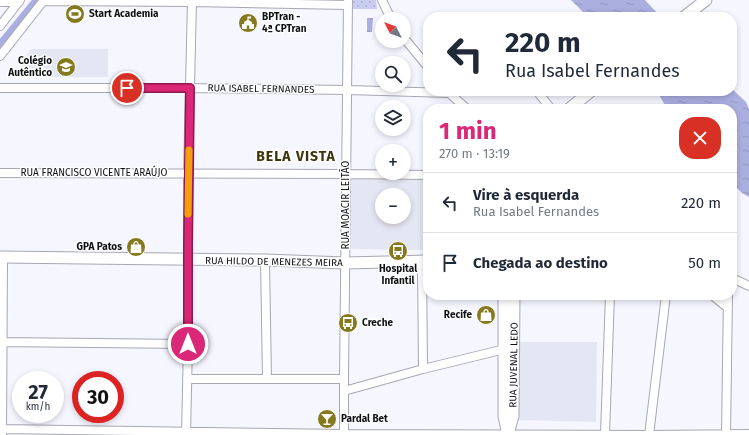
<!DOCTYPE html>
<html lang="pt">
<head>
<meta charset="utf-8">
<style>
  :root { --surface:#fff; --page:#f2f2f3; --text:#1f2937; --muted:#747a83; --line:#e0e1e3; --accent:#db2777 }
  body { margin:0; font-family:"Fira Sans",sans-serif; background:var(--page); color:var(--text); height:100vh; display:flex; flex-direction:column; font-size:15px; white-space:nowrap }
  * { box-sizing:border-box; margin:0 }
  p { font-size:13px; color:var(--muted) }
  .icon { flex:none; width:22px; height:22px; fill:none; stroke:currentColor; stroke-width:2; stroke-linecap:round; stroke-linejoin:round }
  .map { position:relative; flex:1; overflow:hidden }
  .panel { position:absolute; left:423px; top:104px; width:314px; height:196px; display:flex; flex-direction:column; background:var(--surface); border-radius:16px; box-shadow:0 2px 6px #0003 }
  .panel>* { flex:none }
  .hud { position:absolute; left:423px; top:12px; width:314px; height:84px; border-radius:16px; box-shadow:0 2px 6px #0003; background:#fff; color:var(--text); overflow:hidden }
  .needle { width:26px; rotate:312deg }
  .buttons { position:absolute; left:375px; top:12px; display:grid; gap:8px }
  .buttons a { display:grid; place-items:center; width:36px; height:36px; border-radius:50%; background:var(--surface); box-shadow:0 2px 6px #0003; font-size:20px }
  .speed { position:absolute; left:12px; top:371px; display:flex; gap:8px; font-size:20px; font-weight:700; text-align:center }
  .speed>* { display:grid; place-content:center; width:52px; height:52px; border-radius:50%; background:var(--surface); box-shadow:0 2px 6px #0003; line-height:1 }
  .speed small { font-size:10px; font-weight:400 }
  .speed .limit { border:6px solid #d22; background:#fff; color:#111 }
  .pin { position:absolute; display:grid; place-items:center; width:34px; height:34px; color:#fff; margin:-17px; border:2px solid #fff; border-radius:50%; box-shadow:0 1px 4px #0007 }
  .me { position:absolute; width:44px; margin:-22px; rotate:0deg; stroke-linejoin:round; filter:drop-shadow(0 0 3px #0008) }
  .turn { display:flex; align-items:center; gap:14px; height:84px; padding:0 16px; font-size:18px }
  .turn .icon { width:52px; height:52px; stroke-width:2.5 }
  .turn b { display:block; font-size:28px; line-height:34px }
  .round { display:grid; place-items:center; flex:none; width:42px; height:42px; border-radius:16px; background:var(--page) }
  .overview { display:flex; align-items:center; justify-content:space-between; height:68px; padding:0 16px }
  h1 { font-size:24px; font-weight:700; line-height:30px; color:var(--accent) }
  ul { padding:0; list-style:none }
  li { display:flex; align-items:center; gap:12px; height:60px; padding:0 16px; border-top:1px solid var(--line) }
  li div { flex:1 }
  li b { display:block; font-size:15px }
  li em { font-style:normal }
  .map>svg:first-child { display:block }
  .built { fill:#e5e6f3; fill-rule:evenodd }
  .park { fill:url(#park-dots) }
  .water { fill:url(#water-ripples) }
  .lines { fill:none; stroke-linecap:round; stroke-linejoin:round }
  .canal { stroke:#abafe0; stroke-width:8 }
  .street-casing { stroke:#a6a7b4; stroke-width:10 }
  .secondary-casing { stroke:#a6a7b4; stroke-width:13 }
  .street { stroke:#fff; stroke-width:8 }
  .secondary { stroke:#fff; stroke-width:11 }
  .route-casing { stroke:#8e194d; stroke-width:10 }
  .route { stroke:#db2777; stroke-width:7 }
  .slow { stroke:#f59e0b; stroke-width:7 }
  .labels { text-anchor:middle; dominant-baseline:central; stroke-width:3; stroke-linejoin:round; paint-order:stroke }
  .poi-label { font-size:10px; font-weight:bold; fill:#101115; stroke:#fff; text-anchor:start }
  .street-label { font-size:10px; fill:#101115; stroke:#fff }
  .district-label { font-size:14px; font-weight:bold; letter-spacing:1px; fill:#3b350a; stroke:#fff }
</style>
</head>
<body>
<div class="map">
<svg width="749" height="435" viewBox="0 0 749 435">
  <defs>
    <pattern id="park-dots" width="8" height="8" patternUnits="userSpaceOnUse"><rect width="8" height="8" fill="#cacef2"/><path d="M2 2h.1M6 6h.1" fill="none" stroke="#acb0cf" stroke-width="1.8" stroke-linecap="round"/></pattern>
    <pattern id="water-ripples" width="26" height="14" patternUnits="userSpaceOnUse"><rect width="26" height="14" fill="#abafe0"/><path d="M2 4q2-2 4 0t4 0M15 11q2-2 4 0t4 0" fill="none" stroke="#9296bf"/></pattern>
  </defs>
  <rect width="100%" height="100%" fill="#f5f6ff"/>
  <path class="built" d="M31 49H108V77H24V59Z
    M349 179H428V250L349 249ZM382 195H404V217H382Z
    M517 342H597L596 422 515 420Z"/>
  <path class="park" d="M353 0H376L377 9H353Z"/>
  <path class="water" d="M571 0H645L661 17H588Z
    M367 18H373L372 32H367Z
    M732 89 746 102 749 109V197L742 193 732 183V109H667L657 91H732Z"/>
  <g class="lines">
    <path class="canal" d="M0 45 37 0"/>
    <defs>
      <path id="street" d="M382 0 391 19
        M44 1 192 2 348 5
        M0 2H19
        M0 26 20 0
        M404 38 428 67
        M0 56 44 0
        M0 88H190L348 90 449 93
        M447 91 467 109
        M537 91 551 109
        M0 173 346 174 428 175
        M265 260 267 379
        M422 261 423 369
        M732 278 749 286
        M712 295 728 308
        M0 342 188 344
        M187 379H344
        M344 391 423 369 505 349
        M0 429 344 434 648 435
        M605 434 610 295
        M2 435 3 257
        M186 435 188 344V174L192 0
        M344 435V379L348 0
        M649 435 666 295
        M651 435 749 434
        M726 435 728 295"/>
      <path id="secondary" d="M684 17 706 0
        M569 109 591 91
        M0 257 265 260 345 263 428 261
        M504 295V416L508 435
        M508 434 513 416 514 295"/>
    </defs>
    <use href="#street" class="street-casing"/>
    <use href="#secondary" class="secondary-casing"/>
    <use href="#street" class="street"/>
    <use href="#secondary" class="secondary"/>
  </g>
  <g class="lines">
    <defs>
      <path id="route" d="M127 88H190L188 246V344"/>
    </defs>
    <use href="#route" class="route-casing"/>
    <use href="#route" class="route"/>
    <path class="slow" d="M188 214 189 150"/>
  </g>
  <defs>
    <symbol id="stadium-disc" viewBox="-11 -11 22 22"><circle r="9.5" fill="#85791d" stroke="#fff"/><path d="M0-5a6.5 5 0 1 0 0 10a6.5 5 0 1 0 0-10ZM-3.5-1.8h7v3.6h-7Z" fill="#fff"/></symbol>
    <symbol id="civic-disc" viewBox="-11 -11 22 22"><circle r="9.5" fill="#85791d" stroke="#fff"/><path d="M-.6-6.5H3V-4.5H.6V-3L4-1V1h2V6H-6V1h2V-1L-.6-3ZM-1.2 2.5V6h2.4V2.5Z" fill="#fff"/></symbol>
    <symbol id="school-disc" viewBox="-11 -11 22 22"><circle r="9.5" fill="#85791d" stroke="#fff"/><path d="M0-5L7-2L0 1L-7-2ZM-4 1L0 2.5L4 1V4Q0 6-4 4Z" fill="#fff"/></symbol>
    <symbol id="shop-disc" viewBox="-11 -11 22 22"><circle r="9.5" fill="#85791d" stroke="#fff"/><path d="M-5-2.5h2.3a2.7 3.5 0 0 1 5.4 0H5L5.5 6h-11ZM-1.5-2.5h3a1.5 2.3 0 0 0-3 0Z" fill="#fff"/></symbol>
    <symbol id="bus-disc" viewBox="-11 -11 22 22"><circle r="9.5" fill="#85791d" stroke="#fff"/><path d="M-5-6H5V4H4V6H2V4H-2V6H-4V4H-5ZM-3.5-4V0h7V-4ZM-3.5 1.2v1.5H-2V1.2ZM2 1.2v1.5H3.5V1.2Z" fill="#fff"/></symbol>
    <symbol id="bar-disc" viewBox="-11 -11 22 22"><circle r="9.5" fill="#85791d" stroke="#fff"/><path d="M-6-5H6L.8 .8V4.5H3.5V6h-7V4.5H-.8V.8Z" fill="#fff"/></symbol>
  </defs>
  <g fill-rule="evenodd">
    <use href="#stadium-disc" x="64" y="3" width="22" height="22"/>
    <use href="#civic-disc" x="237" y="12" width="22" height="22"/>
    <use href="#school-disc" x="55" y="56" width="22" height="22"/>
    <use href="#shop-disc" x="125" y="236" width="22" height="22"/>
    <use href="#bus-disc" x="387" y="240" width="22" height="22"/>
    <use href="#shop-disc" x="475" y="304" width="22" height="22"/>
    <use href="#bus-disc" x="337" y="312" width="22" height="22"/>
    <use href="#bar-disc" x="316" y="408" width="22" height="22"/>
  </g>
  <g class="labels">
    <g class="poi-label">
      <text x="89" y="14">Start Academia</text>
      <text x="262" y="17">BPTran -<tspan x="262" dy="12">4ª CPTran</tspan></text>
      <text x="52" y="61" text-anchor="end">Colégio<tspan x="52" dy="12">Autêntico</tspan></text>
      <text x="122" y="247" text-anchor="end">GPA Patos</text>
      <text x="398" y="269" text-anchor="middle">Hospital<tspan x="398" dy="12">Infantil</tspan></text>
      <text x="472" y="315" text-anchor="end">Recife</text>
      <text x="362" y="323">Creche</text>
      <text x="341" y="419">Pardal Bet</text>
    </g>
    <g class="street-label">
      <text transform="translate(261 89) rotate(1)">RUA ISABEL FERNANDES</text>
      <text x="94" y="173">RUA FRANCISCO VICENTE ARAÚJO</text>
      <text transform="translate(346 205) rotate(-90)">RUA MOACIR LEITÃO</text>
      <text transform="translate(274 262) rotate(1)">RUA HILDO DE MENEZES MEIRA</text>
      <text transform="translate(514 365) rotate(-89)">RUA JUVENAL LEDO</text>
    </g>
    <g class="district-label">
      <text x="296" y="156">BELA VISTA</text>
    </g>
  </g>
</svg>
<div class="buttons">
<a><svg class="needle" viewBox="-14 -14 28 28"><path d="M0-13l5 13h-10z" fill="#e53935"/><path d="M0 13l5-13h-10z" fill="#747a83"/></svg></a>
<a><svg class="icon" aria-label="search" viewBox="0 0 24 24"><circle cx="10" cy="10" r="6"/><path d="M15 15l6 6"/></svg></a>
<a><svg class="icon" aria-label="layers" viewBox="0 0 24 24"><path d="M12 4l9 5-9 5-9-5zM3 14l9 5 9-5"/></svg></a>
<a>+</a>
<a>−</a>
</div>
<div class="speed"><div>27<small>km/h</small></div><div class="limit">30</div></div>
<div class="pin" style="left:127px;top:88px;background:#d93025"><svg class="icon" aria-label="arrive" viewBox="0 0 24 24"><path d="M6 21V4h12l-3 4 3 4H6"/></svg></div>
<svg class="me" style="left:188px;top:344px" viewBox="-20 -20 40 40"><circle r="17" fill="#db2777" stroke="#fff" stroke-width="3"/><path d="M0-11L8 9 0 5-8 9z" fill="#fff"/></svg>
<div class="hud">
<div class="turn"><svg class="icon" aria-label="left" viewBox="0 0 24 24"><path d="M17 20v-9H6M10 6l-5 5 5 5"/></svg><div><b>220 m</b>Rua Isabel Fernandes</div></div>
</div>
<section class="panel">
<div class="overview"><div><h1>1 min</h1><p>270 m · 13:19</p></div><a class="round" style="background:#d93025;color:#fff"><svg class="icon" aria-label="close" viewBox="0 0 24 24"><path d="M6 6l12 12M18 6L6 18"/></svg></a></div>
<ul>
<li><svg class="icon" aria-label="left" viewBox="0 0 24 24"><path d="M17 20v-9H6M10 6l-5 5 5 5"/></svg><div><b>Vire à esquerda</b><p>Rua Isabel Fernandes</p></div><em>220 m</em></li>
<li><svg class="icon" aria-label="arrive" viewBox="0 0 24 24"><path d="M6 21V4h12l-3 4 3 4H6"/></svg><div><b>Chegada ao destino</b></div><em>50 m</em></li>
</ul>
</section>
</div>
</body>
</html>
